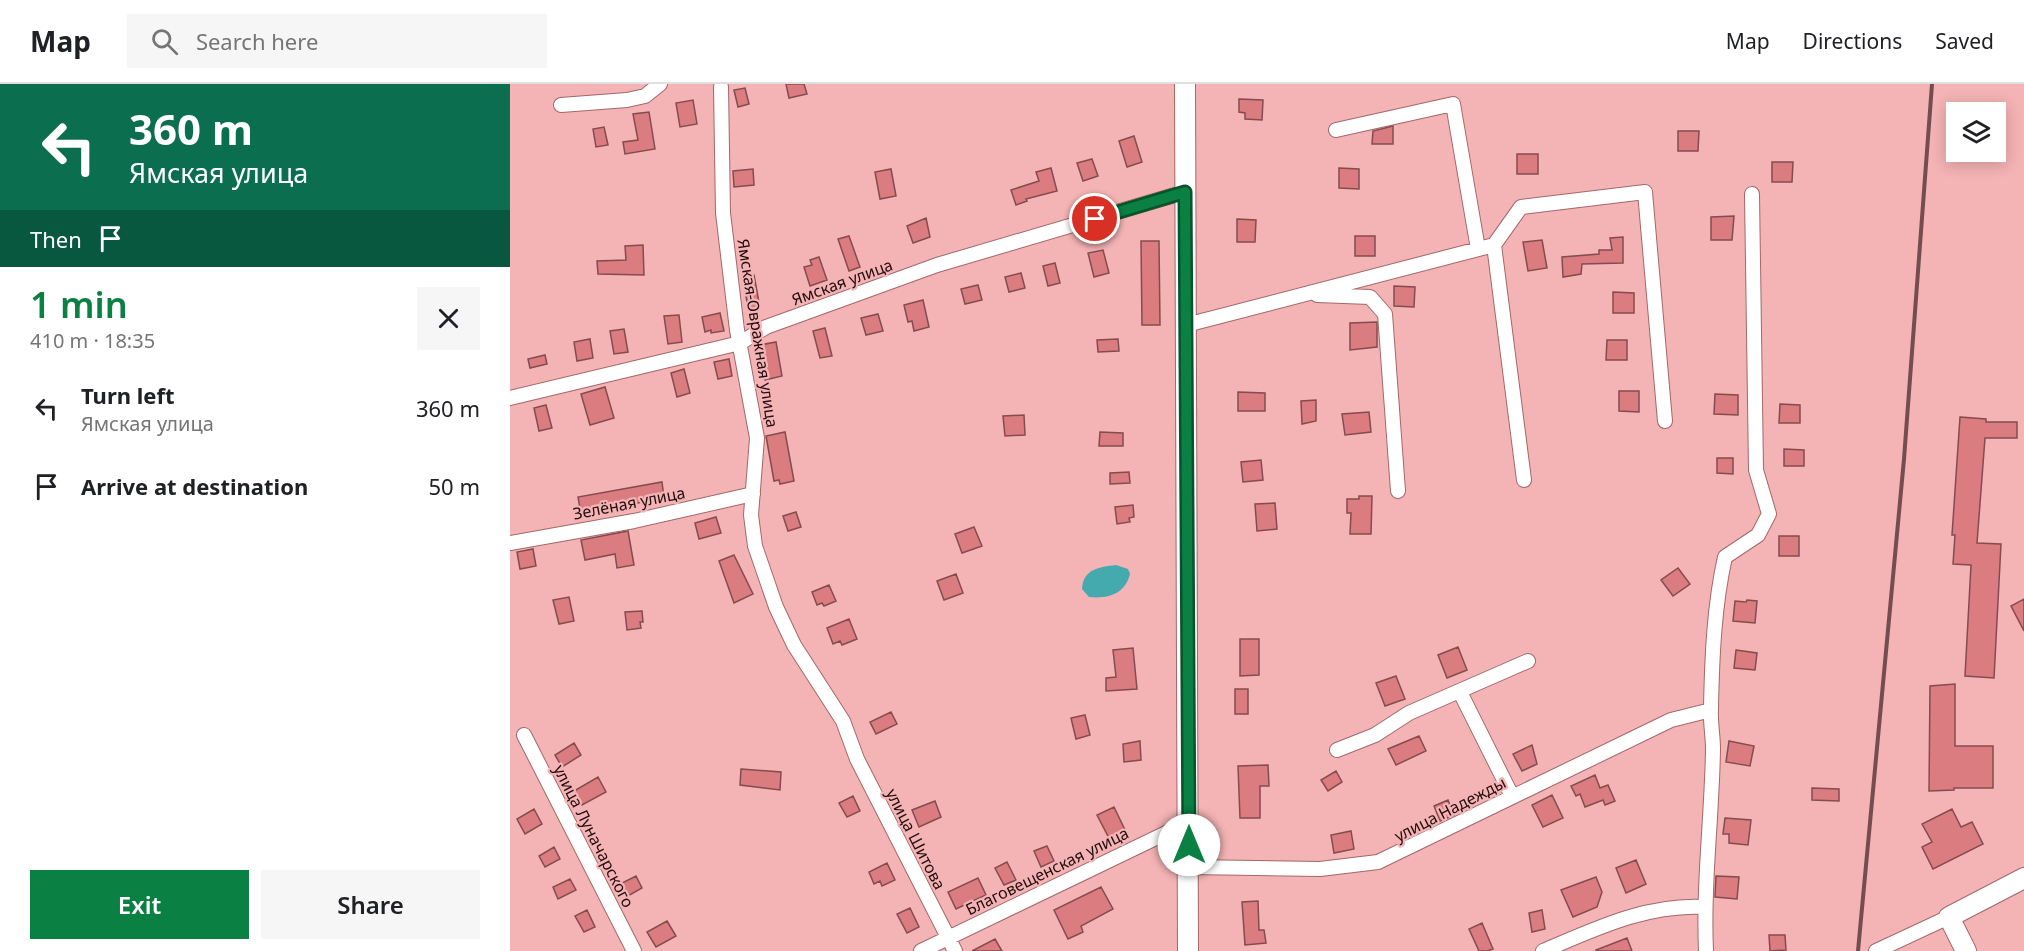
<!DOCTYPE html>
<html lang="en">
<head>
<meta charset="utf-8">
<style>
  :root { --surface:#fff; --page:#f6f6f6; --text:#202124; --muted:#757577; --line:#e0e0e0; --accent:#0b8043 }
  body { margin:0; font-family:"Noto Sans",sans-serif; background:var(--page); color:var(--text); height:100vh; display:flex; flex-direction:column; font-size:22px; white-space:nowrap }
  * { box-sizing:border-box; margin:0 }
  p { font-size:20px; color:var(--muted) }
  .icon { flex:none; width:33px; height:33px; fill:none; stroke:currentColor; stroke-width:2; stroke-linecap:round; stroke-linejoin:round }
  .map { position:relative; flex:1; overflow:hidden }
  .side { display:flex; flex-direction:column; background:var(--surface); width:510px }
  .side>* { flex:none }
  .banner { background:#0b6e4f; color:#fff; overflow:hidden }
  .tools { position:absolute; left:1436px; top:18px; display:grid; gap:12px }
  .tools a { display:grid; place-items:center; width:60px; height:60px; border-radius:0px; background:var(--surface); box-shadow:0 3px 15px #0003; font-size:30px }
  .pin { position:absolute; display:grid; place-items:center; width:51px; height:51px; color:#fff; margin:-26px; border:3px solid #fff; border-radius:50%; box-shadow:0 2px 6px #0007 }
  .me { position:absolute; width:66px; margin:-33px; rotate:0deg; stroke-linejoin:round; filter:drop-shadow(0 0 4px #0008) }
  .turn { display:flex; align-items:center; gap:21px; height:126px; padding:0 30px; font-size:27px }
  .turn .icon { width:78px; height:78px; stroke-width:2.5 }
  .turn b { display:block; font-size:42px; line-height:51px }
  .then { display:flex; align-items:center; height:57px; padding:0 30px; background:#0003; gap:12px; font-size:22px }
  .round { display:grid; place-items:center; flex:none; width:63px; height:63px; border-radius:0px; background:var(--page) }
  .overview { display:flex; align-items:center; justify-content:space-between; height:102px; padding:0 30px }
  h1 { font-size:36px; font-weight:600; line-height:45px; color:var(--accent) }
  .button { display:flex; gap:12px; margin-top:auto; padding:12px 30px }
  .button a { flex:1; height:69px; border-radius:0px; background:var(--accent); color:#fff; font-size:24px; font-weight:600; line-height:69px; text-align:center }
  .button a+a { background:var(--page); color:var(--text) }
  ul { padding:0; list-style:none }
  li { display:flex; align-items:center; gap:18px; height:78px; padding:0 30px }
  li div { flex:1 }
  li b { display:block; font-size:22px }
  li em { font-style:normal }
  header { display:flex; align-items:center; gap:36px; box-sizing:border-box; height:84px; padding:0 30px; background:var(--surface); border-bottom:2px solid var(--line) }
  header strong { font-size:28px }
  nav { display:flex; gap:33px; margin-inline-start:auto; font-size:21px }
  .search { width:420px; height:54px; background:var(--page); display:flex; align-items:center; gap:15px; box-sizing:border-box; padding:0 21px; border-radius:0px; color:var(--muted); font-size:22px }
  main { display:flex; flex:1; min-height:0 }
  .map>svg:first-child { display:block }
  .water { fill:#44aaad }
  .building { fill:#da7c80; stroke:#844c4e; stroke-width:1.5 }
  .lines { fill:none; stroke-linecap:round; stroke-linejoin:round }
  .street-casing { stroke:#a3686a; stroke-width:16 }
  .secondary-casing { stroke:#a3686a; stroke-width:22 }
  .street { stroke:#fff; stroke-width:14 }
  .secondary { stroke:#fff; stroke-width:20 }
  .rail { stroke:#744d4e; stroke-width:4 }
  .route-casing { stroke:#07532c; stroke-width:15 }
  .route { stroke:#0b8043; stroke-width:10 }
  .labels { text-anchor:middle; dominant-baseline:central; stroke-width:4.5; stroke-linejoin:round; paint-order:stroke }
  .street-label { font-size:16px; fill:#220c0d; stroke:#f4b3b4 }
</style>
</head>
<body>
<header>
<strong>Map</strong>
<div class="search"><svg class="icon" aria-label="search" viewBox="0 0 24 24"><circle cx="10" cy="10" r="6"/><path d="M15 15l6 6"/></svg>Search here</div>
<nav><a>Map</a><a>Directions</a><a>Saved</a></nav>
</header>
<main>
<section class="side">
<div class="banner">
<div class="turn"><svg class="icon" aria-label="left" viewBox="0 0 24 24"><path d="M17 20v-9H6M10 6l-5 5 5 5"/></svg><div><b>360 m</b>Ямская улица</div></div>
<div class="then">Then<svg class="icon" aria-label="arrive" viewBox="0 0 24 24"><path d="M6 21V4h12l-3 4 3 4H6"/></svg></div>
</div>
<div class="overview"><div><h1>1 min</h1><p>410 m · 18:35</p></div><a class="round"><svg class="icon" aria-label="close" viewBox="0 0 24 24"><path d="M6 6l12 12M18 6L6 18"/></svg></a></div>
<ul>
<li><svg class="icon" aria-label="left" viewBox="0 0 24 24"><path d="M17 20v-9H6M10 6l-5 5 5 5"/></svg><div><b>Turn left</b><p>Ямская улица</p></div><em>360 m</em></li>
<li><svg class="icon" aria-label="arrive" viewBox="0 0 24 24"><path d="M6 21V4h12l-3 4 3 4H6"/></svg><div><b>Arrive at destination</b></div><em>50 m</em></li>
</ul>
<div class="button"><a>Exit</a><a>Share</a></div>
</section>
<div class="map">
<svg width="1514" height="867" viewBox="0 0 1514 867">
  <rect width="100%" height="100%" fill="#f4b3b4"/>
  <path class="water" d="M606 481 618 485 620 490C615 510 598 515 579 513L572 505C573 485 589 483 606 481Z"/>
  <path class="building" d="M276 0H294L297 10 279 14Z
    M235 4 239 20 228 23 224 6Z
    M729 15 753 16 752 36 735 35V29L729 28Z
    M183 16 187 40 170 43 166 19Z
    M139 28 145 65 115 70 113 58 128 56 123 30Z
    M883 42V60H862L863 47Z
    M94 43 98 61 86 63 83 45Z
    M1168 47H1189L1188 67H1168Z
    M624 52 632 78 617 83 609 57Z
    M1007 70H1028V90H1007Z
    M582 75 588 92 573 97 567 79Z
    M1262 78H1283L1282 98H1262Z
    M541 84 547 107 516 115 517 117 506 121 501 106 529 97 526 88Z
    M829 84 849 85V105L829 104Z
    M243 85 244 101 224 103 223 87Z
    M381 85 386 112 370 115 365 88Z
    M1224 132 1222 156H1201V133Z
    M416 134 420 153 403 159 397 142Z
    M727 135 746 136 745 158H727Z
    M339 152 350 183 339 187 328 155Z
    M845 152H865V172H845Z
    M1113 153V179L1072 180 1071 190 1053 193 1052 173 1089 170V166H1102L1100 154Z
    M1032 156 1037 184 1018 187 1013 158Z
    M631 157H649L650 241H632Z
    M133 161 134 191 88 190 87 177 116 176 115 162Z
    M593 166 599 189 584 193 578 169Z
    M309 173 317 196 300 202 294 183 302 181 300 176Z
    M545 179 550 199 538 202 533 182Z
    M511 189 515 204 499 208 495 193Z
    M244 191 250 224 239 227 232 193Z
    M468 201 472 216 455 220 451 205Z
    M884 202 905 203 904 223 884 222Z
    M1103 208 1124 209V229H1103Z
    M413 216 419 243 404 247 402 237 398 238 394 221Z
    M210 229 214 247 201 249V246L195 248 192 233Z
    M368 230 373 247 356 251 351 234Z
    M169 231 172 258 158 260 154 232Z
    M867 238V263L840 266V239Z
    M315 244 322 272 310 274 303 247Z
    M114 245 118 268 104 270 100 247Z
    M80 255 83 274 67 277 64 258Z
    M608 255 609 267 588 268 587 256Z
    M1097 256H1117V276H1096Z
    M266 258 272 292 255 296 250 261Z
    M35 271 37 280 20 284 18 275Z
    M219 275 222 292 208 295 204 278Z
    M174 285 180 309 167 313 161 289Z
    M95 303 104 334 80 341 71 310Z
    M1109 307H1129V328L1109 327Z
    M728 308 755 309V327H728Z
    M1205 310 1228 311V331L1204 330Z
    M806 316V337L792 340 791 317Z
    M1270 320 1290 321V339H1269Z
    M36 321 42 344 29 347 24 324Z
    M859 328 861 348 835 351 832 330Z
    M514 331 515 351 495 352 493 332Z
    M1450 333 1476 335V338H1507V354H1475L1467 459 1491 460 1484 594 1455 592 1461 481 1443 480 1445 451H1442Z
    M275 348 284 397 270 400 269 396 264 397 256 352Z
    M590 348 613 349V362H589Z
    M1274 365 1294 366V382H1274Z
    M1207 374H1223V390L1207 389Z
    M751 376 753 396 733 398 731 378Z
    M619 388 620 399 600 400V389Z
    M152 398 154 414 71 430 68 413Z
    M849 412H862L861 450H840L841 429H837V415H849Z
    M765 419 767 445 747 447 745 420Z
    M623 421 624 433 619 434 620 438 607 440 605 423Z
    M286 428 291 443 278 447 273 432Z
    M206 433 211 449 189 455 185 439Z
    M464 443 472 462 452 469 445 450Z
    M118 447 124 481 107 484 105 470 75 476 71 456Z
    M1269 452H1289V472H1269Z
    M23 465 26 482 10 485 7 468Z
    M224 471 243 510 224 519 209 477Z
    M1168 484 1180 500 1163 512 1151 496Z
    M446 490 453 509 434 516 427 497Z
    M319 501 326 517 314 522 312 519 307 521 302 508Z
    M59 513 64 537 49 540 43 516Z
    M1514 515V547L1501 522Z
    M1237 516 1247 517 1245 539 1223 537 1225 517 1236 518Z
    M132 527 133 538H130L131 544 117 546 115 528Z
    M339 535 347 555 332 561 330 557 323 560 317 544Z
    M730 555H749V591L730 592Z
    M948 563 957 586 937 594 928 571Z
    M623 564 627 605 596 607V594L606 593 603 566Z
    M1226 566 1247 569 1245 586 1224 584Z
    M886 592 895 615 875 622 866 599Z
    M1445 600V662H1483V704H1444V706L1419 707 1420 602Z
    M725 605H738V630H725Z
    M381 628 387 640 366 650 360 638Z
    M575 631 580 651 566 655 561 634Z
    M909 652 916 667 886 681 878 665Z
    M630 657 631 676 614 678 613 660Z
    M1219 657 1244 662 1240 682 1216 678Z
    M64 659 71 671 52 683 45 671Z
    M1022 661 1027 680 1012 687 1003 670Z
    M758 681 759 702H750V734H730L728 682Z
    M231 685 271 688 270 706 230 701Z
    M826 687 832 698 818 707 811 696Z
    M1085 691 1090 704 1098 701 1105 717 1095 721 1093 716 1075 723 1070 710 1066 712 1061 702Z
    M88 693 96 708 72 721 64 707Z
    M1302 704 1329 705V717L1302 716Z
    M1042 711 1053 734 1033 743 1022 721Z
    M343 712 350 727 337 733 329 719Z
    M938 716 944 731 930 737 924 722Z
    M425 717 431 733 409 743 402 726Z
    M604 723 616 748 600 756 587 731Z
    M24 725 32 740 15 750 7 735Z
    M1442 725 1451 743 1462 738 1473 760 1423 785 1412 763 1422 758 1412 740Z
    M1215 734 1241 736 1238 761 1219 759V750H1213Z
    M841 747 844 765 824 769 821 751Z
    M537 762 544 777 531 783 524 767Z
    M44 763 50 775 35 783 29 772Z
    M1126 776 1136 800 1116 809 1106 784Z
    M497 778 506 796 494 801 485 784Z
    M377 779 385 796 372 802 370 797 364 800 359 788Z
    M126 792 132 804 118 812 112 799Z
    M1206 792 1229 793 1227 815 1205 813Z
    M1086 793 1092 808 1087 823 1063 833 1051 806Z
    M468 794 476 811 446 825 438 808Z
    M60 795 66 806 48 815 43 803Z
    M591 803 603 825 571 842 573 848 558 855 544 826Z
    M748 817 749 846H754L756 859 735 861 732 818Z
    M400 824 409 843 397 849 387 830Z
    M77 826 85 843 74 848 65 832Z
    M1032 826 1035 845 1022 848 1019 829Z
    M157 837 166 852 146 863 137 848Z
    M972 839 983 865 977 867H969L959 845Z
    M1259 851H1275L1276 866 1260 867Z
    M1117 854 1122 867H1086V866Z
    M485 855 492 867H462Z"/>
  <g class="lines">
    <defs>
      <path id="street" d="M211 3 213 129 227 246 247 354 241 431 245 462 266 523 284 561 333 637 347 675 445 867
        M51 21 117 16 135 12 150 0
        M826 46 943 20 968 165
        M984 161 1014 396
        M807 211 860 213 875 230 888 407
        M676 241 984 161 1011 123 1135 108 1155 337
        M0 314 230 259 256 243 427 181 675 108
        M0 459 124 437 243 410
        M950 608 1002 712
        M14 651 124 867
        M827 666 865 651 899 629 1018 577
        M679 783 810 785 868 778 1161 636 1201 626
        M411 867 679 738
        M1033 867C1085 845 1136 820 1194 823
        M1196 867C1193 800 1202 732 1203 665 1203 651 1200 637 1201 624 1202 574 1204 522 1215 473L1248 451 1259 430 1246 386 1242 110
        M1366 867 1439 833"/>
      <path id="secondary" d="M675 0 678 867
        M1456 867 1439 833 1514 794"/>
    </defs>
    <use href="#street" class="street-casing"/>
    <use href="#secondary" class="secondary-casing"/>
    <use href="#street" class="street"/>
    <use href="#secondary" class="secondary"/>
    <path class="rail" d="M1348 867 1394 375 1422 0"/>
  </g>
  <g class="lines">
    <defs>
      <path id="route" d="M585 135 675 108 679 761"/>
    </defs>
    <use href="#route" class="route-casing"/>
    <use href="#route" class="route"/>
  </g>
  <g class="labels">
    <g class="street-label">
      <text transform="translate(332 198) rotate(-20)">Ямская улица</text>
      <text transform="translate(248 249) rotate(81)">Ямская-Овражная улица</text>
      <text transform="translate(119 419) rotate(-11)">Зелёная улица</text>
      <text transform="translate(940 725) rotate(-27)">улица Надежды</text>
      <text transform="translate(84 752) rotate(63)">улица Луначарского</text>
      <text transform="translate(406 755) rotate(63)">улица Шитова</text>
      <text transform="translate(537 787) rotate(-26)">Благовещенская улица</text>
    </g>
  </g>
</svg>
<div class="tools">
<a><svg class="icon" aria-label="layers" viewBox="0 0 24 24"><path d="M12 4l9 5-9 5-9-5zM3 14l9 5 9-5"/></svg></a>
</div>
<div class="pin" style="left:585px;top:135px;background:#d93025"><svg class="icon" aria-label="arrive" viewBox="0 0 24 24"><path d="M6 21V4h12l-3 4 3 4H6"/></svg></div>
<svg class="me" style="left:679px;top:761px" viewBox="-20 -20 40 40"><circle r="19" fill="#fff"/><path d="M0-13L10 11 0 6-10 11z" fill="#0b8043"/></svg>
</div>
</main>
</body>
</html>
